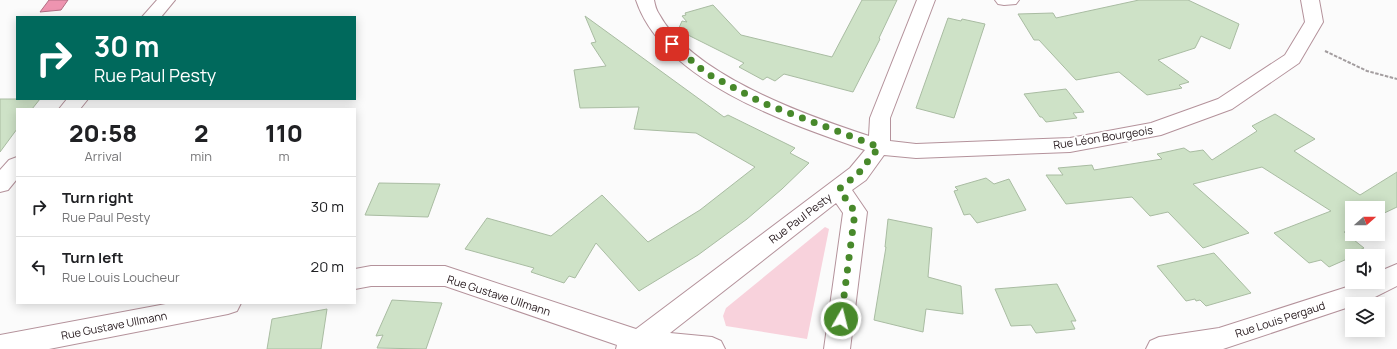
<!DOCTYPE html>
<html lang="en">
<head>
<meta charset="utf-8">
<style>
  :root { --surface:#fff; --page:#f6f6f6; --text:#202124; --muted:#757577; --line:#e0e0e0 }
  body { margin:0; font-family:Manrope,sans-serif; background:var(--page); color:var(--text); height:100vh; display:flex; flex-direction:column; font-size:15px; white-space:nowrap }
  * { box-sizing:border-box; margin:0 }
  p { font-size:13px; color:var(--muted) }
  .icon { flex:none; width:22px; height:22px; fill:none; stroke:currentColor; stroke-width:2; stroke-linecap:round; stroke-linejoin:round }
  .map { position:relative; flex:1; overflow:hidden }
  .sheet { position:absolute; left:16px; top:108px; width:340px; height:196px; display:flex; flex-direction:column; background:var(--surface); border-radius:0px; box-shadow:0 2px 10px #0003 }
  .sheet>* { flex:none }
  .top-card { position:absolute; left:16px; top:16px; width:340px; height:84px; border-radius:0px; box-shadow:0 2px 10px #0003; background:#00695c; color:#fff; overflow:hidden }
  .needle { width:26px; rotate:69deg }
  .fabs { position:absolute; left:1345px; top:201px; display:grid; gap:8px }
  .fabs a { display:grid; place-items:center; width:40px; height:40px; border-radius:0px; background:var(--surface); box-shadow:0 2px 10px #0003; font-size:20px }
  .pin { position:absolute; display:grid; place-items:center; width:34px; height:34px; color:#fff; margin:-17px; border-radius:8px; box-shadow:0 2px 6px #0006 }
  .me { position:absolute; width:44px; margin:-22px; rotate:8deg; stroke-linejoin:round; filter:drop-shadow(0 0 3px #0008) }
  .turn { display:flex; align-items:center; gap:14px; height:84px; padding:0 12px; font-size:18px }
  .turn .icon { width:52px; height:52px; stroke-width:2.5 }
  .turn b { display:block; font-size:28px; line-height:34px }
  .eta { display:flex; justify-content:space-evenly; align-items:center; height:68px; text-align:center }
  .eta b { font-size:24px; font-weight:800; line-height:28px }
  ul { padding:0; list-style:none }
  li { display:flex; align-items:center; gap:12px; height:60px; padding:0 12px; border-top:1px solid var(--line) }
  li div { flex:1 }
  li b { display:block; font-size:15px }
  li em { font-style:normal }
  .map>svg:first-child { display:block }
  .green { fill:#f8d2dc }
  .water { fill:#ee94b0; stroke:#b16e83 }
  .building { fill:#cee2c7; stroke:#a9bca2 }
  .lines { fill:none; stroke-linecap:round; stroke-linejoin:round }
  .minor-casing { stroke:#b4929b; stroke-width:2 }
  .path { stroke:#a39d9f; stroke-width:2; stroke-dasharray:3.5 1.5; stroke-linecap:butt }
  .minor { fill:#fff; fill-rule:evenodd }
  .route { stroke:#48892b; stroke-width:7; stroke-dasharray:0 12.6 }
  .labels { text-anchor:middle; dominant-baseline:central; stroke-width:3.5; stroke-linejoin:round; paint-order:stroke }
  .street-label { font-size:11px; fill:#23161a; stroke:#fff }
</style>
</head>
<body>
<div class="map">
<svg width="1397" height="349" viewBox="0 0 1397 349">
  <rect width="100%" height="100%" fill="#fbfbfb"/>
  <path class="green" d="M825 227 829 229 807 339 726 326 723 316 726 308Z"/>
  <path class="water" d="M49 0H68L61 10 40 12Z"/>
  <path class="building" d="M862 0H897L879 38 880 39 853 92 784 74 775 81 767 77 763 80 739 67 744 63 678 30 682 21 687 22 682 16 686 15 685 13 713 5 741 35 832 57Z
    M1139 0H1188L1239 24 1230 49 1201 36 1195 48 1158 60 1189 82 1179 85 1182 88 1147 95 1119 72 1076 80 1039 40H1034L1018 14 1053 13 1056 18Z
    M585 16 724 117 728 115 795 148 790 153 809 163 782 189 747 219 698 255 639 291 596 243 575 278 569 276 564 283 531 272 534 268 465 249 487 218 551 236 602 195 648 242 700 210 755 167 696 133 634 129 639 107 580 108 574 70 606 66 591 43 596 42Z
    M948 18 961 21 962 19 985 24 954 118 916 108Z
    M1066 89 1084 112 1073 113 1077 118 1046 122 1042 117H1040L1024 94Z
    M0 99H40L32 109H17V129L0 152Z
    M1275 114 1315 139 1294 151 1360 195 1397 172V207L1378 216V208H1352V228L1344 232 1364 248 1353 253 1356 255 1329 267 1321 260 1309 263 1274 233 1331 211 1262 167 1193 184 1249 233 1203 248 1168 212 1150 216 1132 197 1066 204 1046 175H1063L1058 168 1092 165 1094 170 1162 159 1157 154 1184 148 1190 152 1203 150 1212 160 1257 131 1252 126Z
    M986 178 994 184 1009 179 1026 210 977 223 970 214 964 215 954 191 958 190 955 187Z
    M379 183 440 184 428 217 365 215Z
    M888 219 932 228 928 277 961 286 963 314 926 309 923 332 874 320 886 247H885Z
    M1214 253 1251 293 1206 306 1200 300 1196 301 1195 299 1186 301 1157 266Z
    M1057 284 1076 321H1071L1075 329 1036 333 1031 325 1011 326 995 289Z
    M392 300 442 303 426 349 377 348 383 335 376 336Z
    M327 309 321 349H267L272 319Z"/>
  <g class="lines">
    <defs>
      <path id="minor" d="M157 0H175L161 17H142Z
        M636 0H654C655 5 656 10 659 14 692 75 805 115 869 136L870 118 917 0H935L890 118V141L916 144 1070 138 1151 123 1218 99 1285 55 1305 22 1301 0H1319L1323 22 1299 63 1232 109 1161 135 1070 152 916 158 884 155 866 180 852 190 867 212 850 349H824L843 213 836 203 670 333 712 337 721 341 725 349H616L617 345 445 286H371L355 289V269L371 266H445L636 329 850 168 865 150C790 124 663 82 636 0Z
        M995 0H1019L1016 4 1004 5 998 4Z
        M67 99H88L80 109H59Z
        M17 157V179L8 190 0 192V170L9 160Z
        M1397 264V286L1367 301 1359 304H1352V306L1223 349H1146L1150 341 1159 337 1219 328 1350 286 1358 282H1378V272Z
        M171 303H241L237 311 228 314 49 349H0V335Z"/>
    </defs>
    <use href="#minor" class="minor-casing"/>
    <path class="path" d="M1325 51 1367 71 1397 79"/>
    <use href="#minor" class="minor"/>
  </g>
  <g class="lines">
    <path class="route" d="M672 44 706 73 763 103 879 147 858 174 839 189 855 212 841 319"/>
  </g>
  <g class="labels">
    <g class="street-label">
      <text transform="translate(1103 137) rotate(-9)">Rue Léon Bourgeois</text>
      <text transform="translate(800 218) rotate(-37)">Rue Paul Pesty</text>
      <text transform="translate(499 295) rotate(18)">Rue Gustave Ullmann</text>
      <text transform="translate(1280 319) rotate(-18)">Rue Louis Pergaud</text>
      <text transform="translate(114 325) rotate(-11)">Rue Gustave Ullmann</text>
    </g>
  </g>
</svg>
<div class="fabs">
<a><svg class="needle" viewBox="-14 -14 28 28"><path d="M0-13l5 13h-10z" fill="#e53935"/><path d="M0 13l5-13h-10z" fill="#757577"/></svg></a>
<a><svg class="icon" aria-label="sound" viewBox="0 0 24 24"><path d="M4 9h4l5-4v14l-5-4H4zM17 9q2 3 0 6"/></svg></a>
<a><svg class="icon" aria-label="layers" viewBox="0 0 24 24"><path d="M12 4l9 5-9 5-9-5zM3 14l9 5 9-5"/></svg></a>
</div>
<div class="pin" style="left:672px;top:44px;background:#d93025"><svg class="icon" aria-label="arrive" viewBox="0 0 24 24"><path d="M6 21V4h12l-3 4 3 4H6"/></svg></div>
<svg class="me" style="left:841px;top:319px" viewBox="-20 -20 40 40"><circle r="17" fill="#48892b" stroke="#fff" stroke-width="3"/><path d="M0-11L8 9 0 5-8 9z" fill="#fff"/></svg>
<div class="top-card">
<div class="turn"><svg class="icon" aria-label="right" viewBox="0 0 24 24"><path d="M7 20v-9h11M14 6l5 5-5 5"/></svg><div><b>30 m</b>Rue Paul Pesty</div></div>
</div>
<section class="sheet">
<div class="eta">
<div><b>20:58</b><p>Arrival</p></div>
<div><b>2</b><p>min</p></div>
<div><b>110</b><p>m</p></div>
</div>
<ul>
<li><svg class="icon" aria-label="right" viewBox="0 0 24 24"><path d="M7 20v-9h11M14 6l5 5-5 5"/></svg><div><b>Turn right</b><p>Rue Paul Pesty</p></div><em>30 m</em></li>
<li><svg class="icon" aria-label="left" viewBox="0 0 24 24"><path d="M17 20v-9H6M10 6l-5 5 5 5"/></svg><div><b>Turn left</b><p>Rue Louis Loucheur</p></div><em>20 m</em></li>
</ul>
</section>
</div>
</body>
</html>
